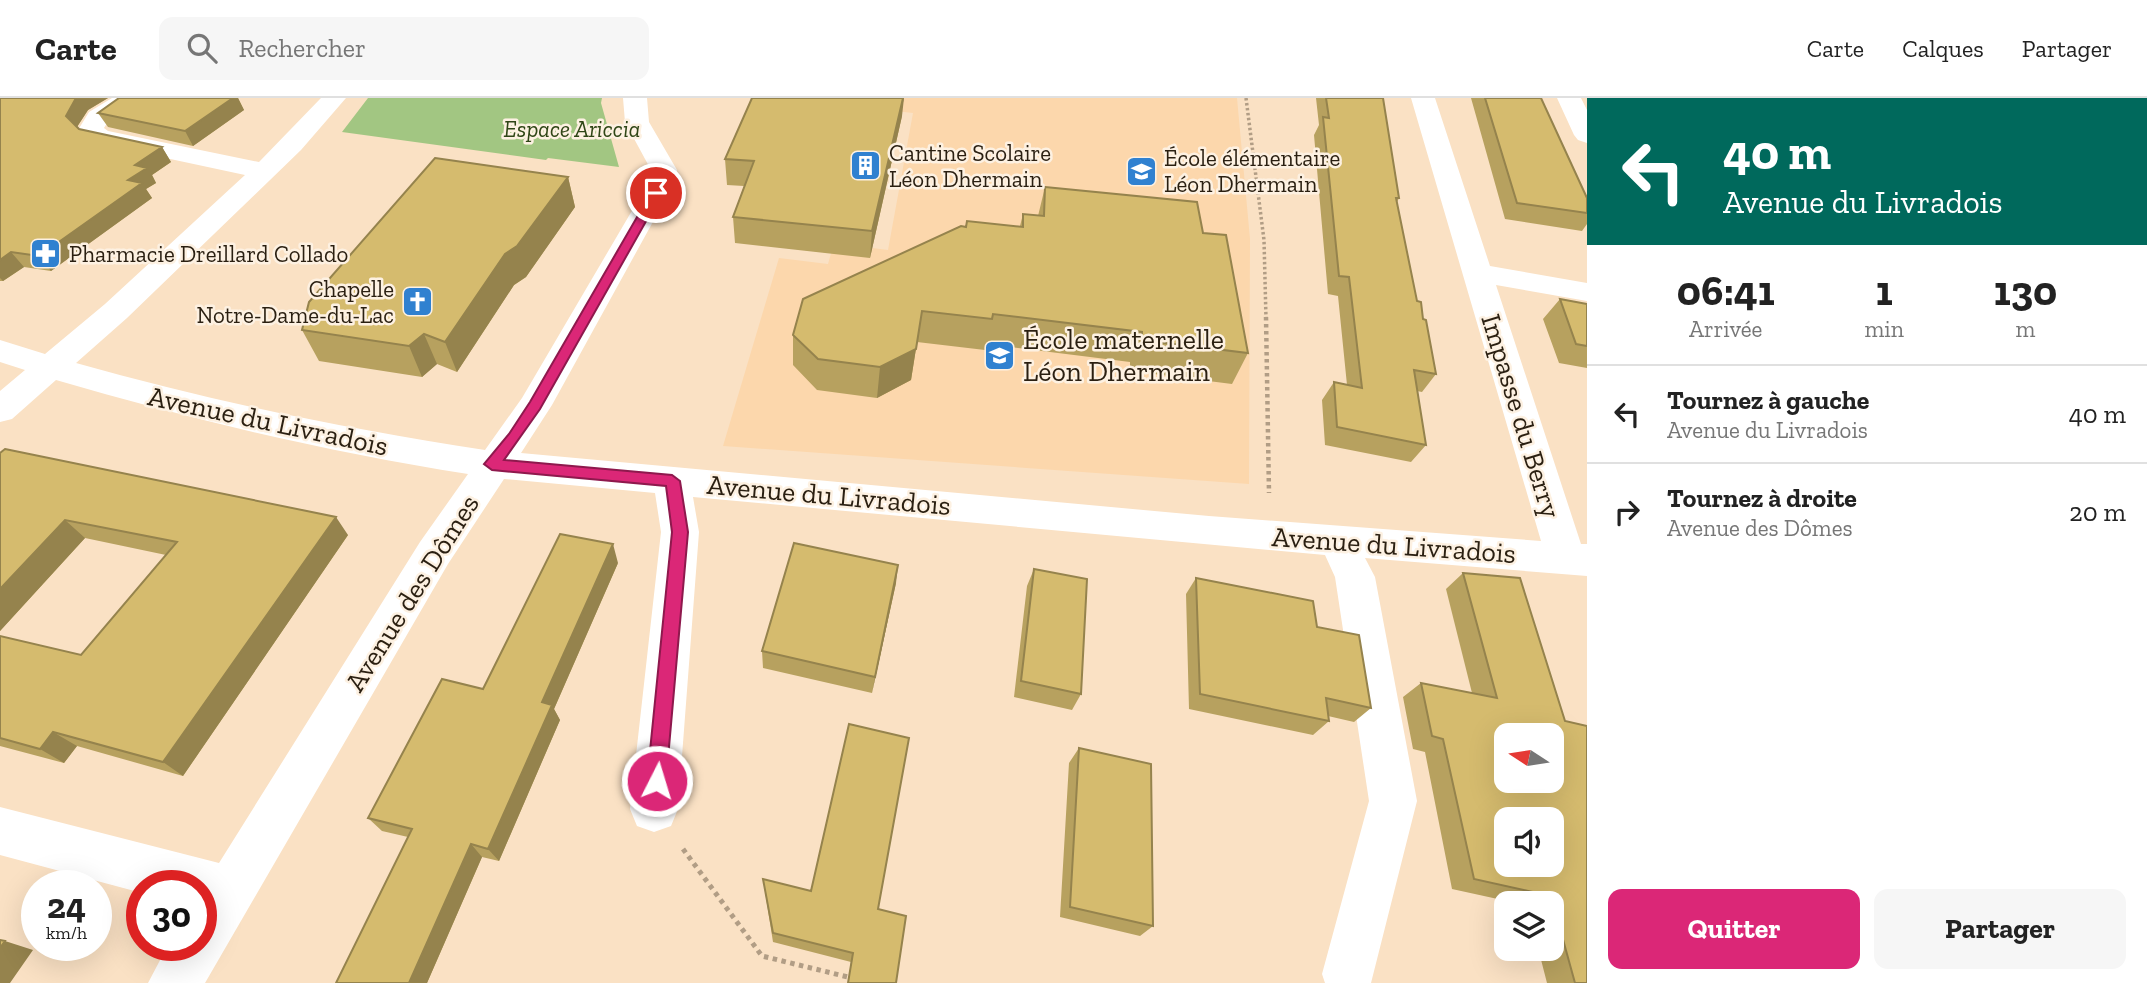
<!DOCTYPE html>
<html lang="fr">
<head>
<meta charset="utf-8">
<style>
  :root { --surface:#fff; --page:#f6f6f6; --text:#222; --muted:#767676; --line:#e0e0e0; --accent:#db2777 }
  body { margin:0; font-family:"Zilla Slab",serif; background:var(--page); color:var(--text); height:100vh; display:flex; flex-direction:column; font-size:26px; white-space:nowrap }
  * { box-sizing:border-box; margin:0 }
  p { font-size:23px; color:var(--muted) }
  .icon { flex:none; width:38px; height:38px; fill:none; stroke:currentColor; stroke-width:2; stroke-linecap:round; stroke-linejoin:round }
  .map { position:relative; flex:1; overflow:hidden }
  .sheet { display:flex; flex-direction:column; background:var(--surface); width:560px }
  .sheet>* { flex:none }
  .guide { background:#00695c; color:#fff; overflow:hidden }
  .needle { width:46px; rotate:282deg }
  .controls { position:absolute; left:1494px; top:625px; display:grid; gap:14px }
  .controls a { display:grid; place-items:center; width:70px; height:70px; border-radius:14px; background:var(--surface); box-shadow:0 7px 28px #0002; font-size:35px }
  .speed { position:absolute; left:21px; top:772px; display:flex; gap:14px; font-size:35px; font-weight:700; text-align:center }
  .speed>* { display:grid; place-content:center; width:91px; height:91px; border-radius:50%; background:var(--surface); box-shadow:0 7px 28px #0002; line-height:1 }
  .speed small { font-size:18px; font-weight:400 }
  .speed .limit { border:10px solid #d22; background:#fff; color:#111 }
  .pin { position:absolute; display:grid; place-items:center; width:60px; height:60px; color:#fff; margin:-30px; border:4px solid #fff; border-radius:50%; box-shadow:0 2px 7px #0007 }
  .me { position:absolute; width:77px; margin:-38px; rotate:5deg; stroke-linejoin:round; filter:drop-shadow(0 0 5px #0008) }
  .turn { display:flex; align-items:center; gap:24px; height:147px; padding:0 21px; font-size:32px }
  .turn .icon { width:91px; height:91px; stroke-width:2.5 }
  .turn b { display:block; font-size:49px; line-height:60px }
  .eta { display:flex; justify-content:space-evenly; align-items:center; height:119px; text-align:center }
  .eta b { font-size:42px; font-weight:700; line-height:49px }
  .cta { display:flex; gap:14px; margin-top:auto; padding:14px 21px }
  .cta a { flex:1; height:80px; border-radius:14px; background:var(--accent); color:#fff; font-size:28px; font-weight:700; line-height:80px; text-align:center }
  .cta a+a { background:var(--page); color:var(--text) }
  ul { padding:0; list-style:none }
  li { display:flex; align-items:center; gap:21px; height:98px; padding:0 21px; border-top:2px solid var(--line) }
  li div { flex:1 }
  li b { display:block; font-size:26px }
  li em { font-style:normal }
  header { display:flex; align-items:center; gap:42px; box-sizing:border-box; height:98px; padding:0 35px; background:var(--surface); border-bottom:2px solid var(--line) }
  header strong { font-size:33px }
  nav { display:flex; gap:38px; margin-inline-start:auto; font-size:24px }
  .search { width:490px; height:63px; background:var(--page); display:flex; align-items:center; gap:18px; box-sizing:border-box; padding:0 24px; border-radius:14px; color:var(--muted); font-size:26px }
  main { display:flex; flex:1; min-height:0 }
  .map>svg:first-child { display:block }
  .built { fill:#fcd7ac }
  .green { fill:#a2c682 }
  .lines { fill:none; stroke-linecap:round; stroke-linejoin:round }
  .path-far2 { stroke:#b19d85; stroke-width:3.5; stroke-dasharray:2.5 2.5; stroke-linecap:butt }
  .path-far1 { stroke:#b19d85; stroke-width:4.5; stroke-dasharray:3.5 3.5; stroke-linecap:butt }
  .path { stroke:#b19d85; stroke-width:5; stroke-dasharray:4.5 4.5; stroke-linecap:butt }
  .minor { fill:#fff; fill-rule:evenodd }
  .wall { fill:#b7a15f }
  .shaded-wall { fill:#95834d }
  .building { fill:#d5bb6e; stroke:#95834d; stroke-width:2; fill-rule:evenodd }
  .route { fill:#db2777; stroke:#8e194d; stroke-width:2 }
  .labels { text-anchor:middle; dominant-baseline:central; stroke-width:5; stroke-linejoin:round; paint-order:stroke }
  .far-park-label { font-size:23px; font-style:italic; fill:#2f4616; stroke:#fdf1e2 }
  .far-poi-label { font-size:23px; fill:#2a1f11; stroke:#fdf1e2; text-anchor:start }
  .poi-label { font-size:28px; fill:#2a1f11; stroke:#fdf1e2; text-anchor:start }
  .street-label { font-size:28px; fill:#2a1f11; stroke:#fdf1e2 }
</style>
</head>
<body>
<header>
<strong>Carte</strong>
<div class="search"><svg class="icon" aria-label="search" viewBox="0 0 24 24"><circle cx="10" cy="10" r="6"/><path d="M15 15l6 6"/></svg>Rechercher</div>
<nav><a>Carte</a><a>Calques</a><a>Partager</a></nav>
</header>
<main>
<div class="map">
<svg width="1587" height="885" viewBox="0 0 1587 885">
  <rect width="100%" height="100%" fill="#fae1c4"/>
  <path class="built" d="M775 0H1237L1250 141 1249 386 723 348 779 160 828 166 834 145 888 152 913 15Z"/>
  <path class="green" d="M368 0H602L601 5 619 69 548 60 546 62 342 34Z"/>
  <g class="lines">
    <path class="path-far2" d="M1246 0 1264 142 1266 221"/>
    <path class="path-far1" d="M1266 219 1269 395"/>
    <path class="path" d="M683 751 762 858 852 880"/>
    <path class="minor" d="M112 0H141C132 14 112 16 104 30L108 33 259 64 321 0H346L301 52 127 220 76 265C210 303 347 331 485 352L522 300 650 82 651 72 625 24 623 0H647L649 24 677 72 676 82 552 307 521 355 1209 418 1541 443 1411 0H1435L1490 168 1587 185V203L1496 187 1581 446H1587V478L1365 460 1375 479 1417 703 1371 885H1325L1322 876 1369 703 1335 479 1325 457 693 399 699 434 678 711 671 728 654 734 637 728 630 711 661 434 655 395 504 381 448 466 205 885H148L168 847H201V788H142V795L0 757V709L219 765 420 444 468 376C329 354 192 322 56 282L12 321 0 324V293L25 272 0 264V242L45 256 105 206 245 77 91 44 78 32 89 14Z
      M1557 0H1581L1587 12V45L1578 42 1574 37Z"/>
  </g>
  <path class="wall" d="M0 0H108L88 12 77 29 79 31 162 49 171 64 152 77 156 85 146 91 152 100 51 173 24 169 3 183H0Z
    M119 0H238L244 12 193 48 108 29 98 15Z
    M1316 0H1383L1399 100 1397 104 1417 203 1423 221 1436 276 1422 294 1417 293 1426 347 1411 364 1325 347 1322 302 1334 284 1347 287 1338 198 1328 196 1314 37 1319 27Z
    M1471 0H1541L1587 100V126L1582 133 1505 121Z
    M902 18 870 160 735 145 733 119 744 88 727 87 725 61Z
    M568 79 575 109 526 179 514 187 457 274 437 266 422 279 319 263 302 232Z
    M1045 89 1203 135 1248 255 1232 286 1130 273V264L986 246 985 252 917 244 911 282 877 300 817 292 793 267V237L1020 128 1023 116 1038 118Z
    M1560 201 1587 206V270L1559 265 1543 221Z
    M0 355 348 437 183 678 77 648 64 665 0 648V538L81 557 166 457 85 440 0 533Z
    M618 465 554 611 560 622 499 763 482 759 427 885H336L408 739 382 733 368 720 483 591Z
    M1034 471 1081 596 1072 612 1014 599 1027 488Z
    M1463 475 1587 885H1547L1538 850H1552V805H1516L1452 791 1425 654 1413 651 1403 599 1421 585 1472 595 1446 491Z
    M1196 480 1317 529 1371 610 1354 624 1328 618 1329 623 1313 637 1189 611 1186 496Z
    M896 485 872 595 763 570 762 553Z
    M1079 650 1153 828 1140 838 1060 819 1069 665Z
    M763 781 878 811 896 885H848L851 864 773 844Z"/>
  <path class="shaded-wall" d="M76 0H108L88 12 75 32 66 18Z
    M233 0H238L244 12 193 48 185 33Z
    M903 0H904L902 18 870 160 872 133Z
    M162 49 171 64 152 77 156 85 146 91 152 100 51 173 39 158 128 82 135 67Z
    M568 79 575 109 526 179 514 187 457 274 445 244 505 156Z
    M11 154 24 169 3 183 0 180V162Z
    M922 213 911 282 877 300 880 269Z
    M424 236 437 266 422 279 409 248Z
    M336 419 348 437 183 678 163 664Z
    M65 422 85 440 0 533V491Z
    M613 446 618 465 554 611 560 622 499 763 488 751 542 604Z
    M898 467 896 485 872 595 875 579Z
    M53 634 77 648 64 665 40 651Z
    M471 746 482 759 427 885H409Z
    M5 843 33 852 10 885H0V850Z"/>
  <path class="building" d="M0 0H76L66 18 79 31 162 49 135 67 147 70 128 82 142 85 39 158 11 154 0 162Z
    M119 0H233L185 33 98 15Z
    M752 0H903L872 133 733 119 754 63 725 61Z
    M1326 0H1383L1399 100H1396L1417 203 1421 204 1423 221 1426 222 1436 276 1414 272 1426 347 1337 329 1334 284 1362 290 1349 179 1339 178 1323 19 1329 20Z
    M1485 0H1541L1587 100V115L1517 105Z
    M435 60 568 79 517 148 505 156 445 244 424 236 409 248 302 232 309 204Z
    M1045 89 1197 104 1203 135 1226 137 1248 255 1142 242V234L993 216 992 221 922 213 916 251 880 269 818 261 793 237 803 201 961 128 966 129 967 123 1023 129V116L1044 118Z
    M1560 201 1587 206V248L1576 246Z
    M5 351 336 419 163 664 53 634 40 651 0 640V538L81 557 177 444 65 422 0 491V355Z
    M560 436 613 446 542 604 552 607 488 751 471 746 409 885H336L412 731 368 720 442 581 483 591Z
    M794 445 898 467 875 579 762 553Z
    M1034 471 1087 481 1081 596 1021 583Z
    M1463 475 1520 480 1565 623 1587 628V885H1575L1551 798 1474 781 1443 641 1432 638 1421 585 1497 600ZM1507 637H1552V682H1507ZM1507 721H1552V766H1507Z
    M1196 480 1313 503 1317 529 1359 537 1371 610 1326 600 1329 623 1200 596Z
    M849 626 909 640 878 811 906 818 896 885H848L853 855 773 835 763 781 811 793Z
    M1079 650 1151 666 1153 828 1070 809Z
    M0 842 5 843 0 850Z"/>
  <path class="route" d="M656 92 662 95 540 311 504 362 672 377 680 383 688 434 666 683 664 690 657 692 650 690 647 683 672 434 666 388 492 372 484 366 509 336 530 304 651 95Z"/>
  <defs>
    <symbol id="building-square" viewBox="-11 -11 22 22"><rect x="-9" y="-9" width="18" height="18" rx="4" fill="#3081d0" stroke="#fdf1e2"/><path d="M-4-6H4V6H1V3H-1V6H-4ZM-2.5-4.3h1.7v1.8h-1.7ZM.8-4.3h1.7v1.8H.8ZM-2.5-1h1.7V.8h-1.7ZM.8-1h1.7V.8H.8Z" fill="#fff"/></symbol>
    <symbol id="school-square" viewBox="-11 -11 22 22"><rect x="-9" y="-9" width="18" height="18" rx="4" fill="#3081d0" stroke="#fdf1e2"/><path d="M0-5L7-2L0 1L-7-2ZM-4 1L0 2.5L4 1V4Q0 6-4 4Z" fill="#fff"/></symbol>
    <symbol id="pharmacy-square" viewBox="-11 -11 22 22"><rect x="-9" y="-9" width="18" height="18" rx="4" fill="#3081d0" stroke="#fdf1e2"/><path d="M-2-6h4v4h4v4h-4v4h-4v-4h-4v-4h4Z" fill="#fff"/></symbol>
    <symbol id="church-square" viewBox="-11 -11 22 22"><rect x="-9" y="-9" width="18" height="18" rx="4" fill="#3081d0" stroke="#fdf1e2"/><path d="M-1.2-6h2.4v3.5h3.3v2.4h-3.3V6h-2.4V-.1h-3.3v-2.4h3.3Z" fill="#fff"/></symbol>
  </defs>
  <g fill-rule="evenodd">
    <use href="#building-square" x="848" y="50" width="35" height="35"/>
    <use href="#school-square" x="1124" y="56" width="35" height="35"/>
    <use href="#pharmacy-square" x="28" y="138" width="35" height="35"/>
    <use href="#church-square" x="400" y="186" width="35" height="35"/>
    <use href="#school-square" x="982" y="240" width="35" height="35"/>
  </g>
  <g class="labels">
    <g class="far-park-label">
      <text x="572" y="31">Espace Ariccia</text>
    </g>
    <g class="far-poi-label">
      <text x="889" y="55">Cantine Scolaire<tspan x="889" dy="26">Léon Dhermain</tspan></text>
      <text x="1164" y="60">École élémentaire<tspan x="1164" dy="26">Léon Dhermain</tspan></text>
      <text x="69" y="156">Pharmacie Dreillard Collado</text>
      <text x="394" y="191" text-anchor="end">Chapelle<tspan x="394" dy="26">Notre-Dame-du-Lac</tspan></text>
    </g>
    <g class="poi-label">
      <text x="1023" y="241">École maternelle<tspan x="1023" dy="32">Léon Dhermain</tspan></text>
    </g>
    <g class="street-label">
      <text transform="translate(1521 318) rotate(73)">Impasse du Berry</text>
      <text transform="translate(268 323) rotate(12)">Avenue du Livradois</text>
      <text transform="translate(829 397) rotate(5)">Avenue du Livradois</text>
      <text transform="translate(1394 447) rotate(4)">Avenue du Livradois</text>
      <text transform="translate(412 495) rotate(-58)">Avenue des Dômes</text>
    </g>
  </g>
</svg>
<div class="controls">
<a><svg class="needle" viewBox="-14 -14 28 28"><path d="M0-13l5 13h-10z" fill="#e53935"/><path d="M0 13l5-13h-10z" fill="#767676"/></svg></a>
<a><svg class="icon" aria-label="sound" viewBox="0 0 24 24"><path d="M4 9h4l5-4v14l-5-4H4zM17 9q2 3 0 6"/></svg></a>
<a><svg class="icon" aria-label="layers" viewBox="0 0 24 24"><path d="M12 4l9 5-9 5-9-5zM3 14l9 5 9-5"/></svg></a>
</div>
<div class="speed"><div>24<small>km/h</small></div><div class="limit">30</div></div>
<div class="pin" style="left:656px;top:95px;background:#d93025"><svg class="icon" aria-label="arrive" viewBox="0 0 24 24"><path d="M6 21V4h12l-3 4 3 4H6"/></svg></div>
<svg class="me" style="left:657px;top:683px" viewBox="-20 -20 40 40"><circle r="17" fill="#db2777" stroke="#fff" stroke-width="3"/><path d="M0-11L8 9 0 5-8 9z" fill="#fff"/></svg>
</div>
<section class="sheet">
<div class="guide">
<div class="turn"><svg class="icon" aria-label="left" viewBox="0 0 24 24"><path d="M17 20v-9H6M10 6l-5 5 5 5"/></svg><div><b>40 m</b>Avenue du Livradois</div></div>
</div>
<div class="eta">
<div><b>06:41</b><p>Arrivée</p></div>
<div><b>1</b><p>min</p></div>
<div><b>130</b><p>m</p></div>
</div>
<ul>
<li><svg class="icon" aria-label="left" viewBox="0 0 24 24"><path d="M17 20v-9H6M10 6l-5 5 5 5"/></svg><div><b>Tournez à gauche</b><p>Avenue du Livradois</p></div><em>40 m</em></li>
<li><svg class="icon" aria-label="right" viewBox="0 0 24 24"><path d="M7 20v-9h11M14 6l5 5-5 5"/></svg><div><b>Tournez à droite</b><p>Avenue des Dômes</p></div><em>20 m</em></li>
</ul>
<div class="cta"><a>Quitter</a><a>Partager</a></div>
</section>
</main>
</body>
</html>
